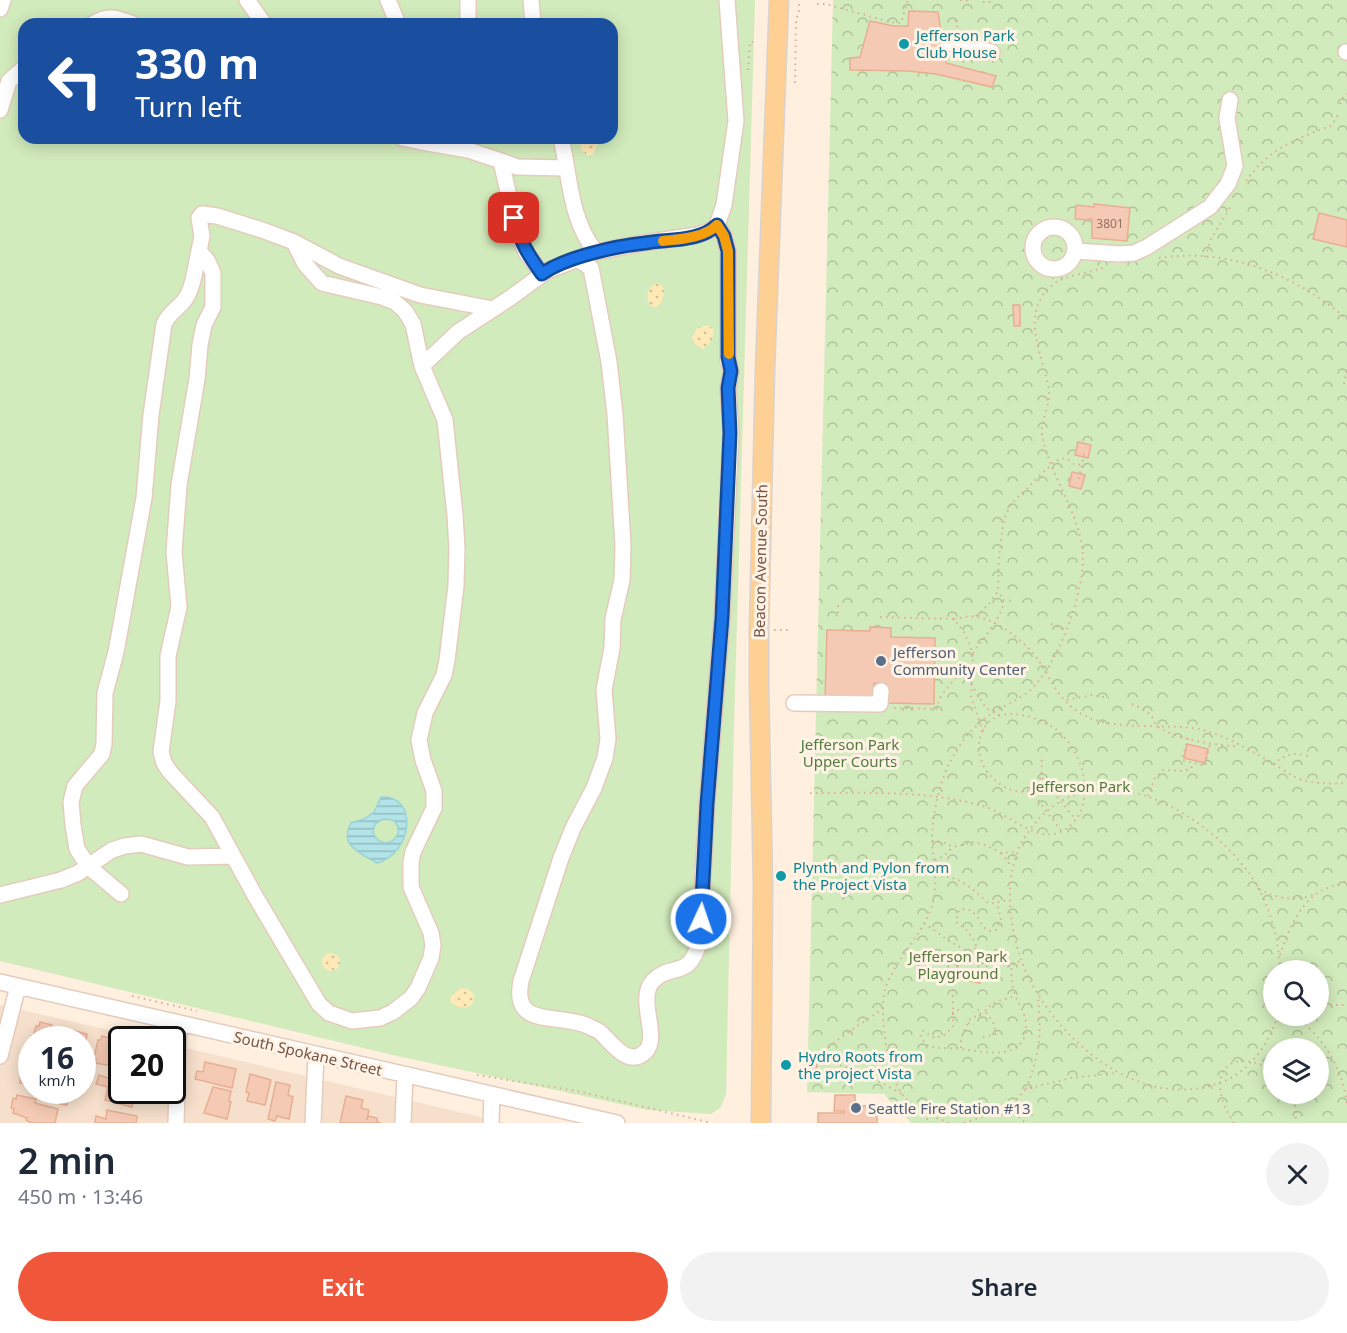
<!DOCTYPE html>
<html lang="en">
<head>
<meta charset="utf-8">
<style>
  :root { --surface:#fff; --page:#f2f2f3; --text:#1f2937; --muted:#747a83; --accent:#f0573a }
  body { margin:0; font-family:"Noto Sans",sans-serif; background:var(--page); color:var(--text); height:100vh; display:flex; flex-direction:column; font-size:22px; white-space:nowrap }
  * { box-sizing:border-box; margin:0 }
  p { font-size:20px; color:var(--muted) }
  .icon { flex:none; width:33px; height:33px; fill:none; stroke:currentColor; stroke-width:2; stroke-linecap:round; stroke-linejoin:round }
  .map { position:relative; height:1123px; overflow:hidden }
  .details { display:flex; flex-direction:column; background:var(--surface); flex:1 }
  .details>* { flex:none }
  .banner { position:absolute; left:18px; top:18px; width:600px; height:126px; border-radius:18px; box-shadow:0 3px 15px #0003; background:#1a4fa0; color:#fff; overflow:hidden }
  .buttons { position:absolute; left:1263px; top:960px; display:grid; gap:12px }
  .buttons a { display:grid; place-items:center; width:66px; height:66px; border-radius:50%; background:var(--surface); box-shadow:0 3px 15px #0003; font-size:30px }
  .speed { position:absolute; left:18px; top:1026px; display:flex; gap:12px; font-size:30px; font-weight:700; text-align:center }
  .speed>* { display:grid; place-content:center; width:78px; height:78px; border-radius:50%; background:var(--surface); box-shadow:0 3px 15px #0003; line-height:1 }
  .speed small { font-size:15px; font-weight:400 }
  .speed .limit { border:3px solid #111; border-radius:9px; background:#fff; color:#111 }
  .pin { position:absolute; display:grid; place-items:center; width:51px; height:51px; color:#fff; margin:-26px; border-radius:12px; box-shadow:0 3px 9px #0006 }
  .me { position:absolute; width:66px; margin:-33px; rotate:3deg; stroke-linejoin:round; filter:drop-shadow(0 0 4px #0008) }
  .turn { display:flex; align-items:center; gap:21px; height:126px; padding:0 18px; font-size:27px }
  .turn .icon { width:78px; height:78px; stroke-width:2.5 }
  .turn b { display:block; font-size:42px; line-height:51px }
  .round { display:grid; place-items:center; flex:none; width:63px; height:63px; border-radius:32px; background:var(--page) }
  .summary { display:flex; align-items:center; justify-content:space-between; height:102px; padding:0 18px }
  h1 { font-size:36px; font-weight:600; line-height:45px }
  .action { display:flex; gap:12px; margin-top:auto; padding:12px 18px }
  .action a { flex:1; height:69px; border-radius:36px; background:var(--accent); color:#fff; font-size:24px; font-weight:600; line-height:69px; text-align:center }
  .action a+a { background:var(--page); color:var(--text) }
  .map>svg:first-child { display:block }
  .residential { fill:#f6e0cc; fill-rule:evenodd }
  .grass { fill:#d2ebbc; fill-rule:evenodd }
  .sand { fill:url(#sand-dots) }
  .park { fill:url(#park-crowns); fill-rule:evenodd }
  .water { fill:url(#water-rules); stroke:#98d4da; stroke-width:1.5; fill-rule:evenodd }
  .building { fill:#f5cab4; stroke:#e8ae93; stroke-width:1.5 }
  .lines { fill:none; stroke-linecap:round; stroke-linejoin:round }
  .minor-casing { stroke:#e4ccbd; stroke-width:18 }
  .major-casing { stroke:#dbd2cf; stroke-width:21 }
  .path { stroke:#d9ad98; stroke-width:2; stroke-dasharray:1.5 4.5; stroke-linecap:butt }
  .minor { stroke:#fff; stroke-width:15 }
  .major { stroke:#ffd094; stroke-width:18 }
  .path-bridge { stroke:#d9ad98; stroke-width:2; stroke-dasharray:1.5 4.5; stroke-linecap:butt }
  .route-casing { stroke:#114b97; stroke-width:15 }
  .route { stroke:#1a73e8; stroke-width:10 }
  .slow { stroke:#f59e0b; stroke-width:10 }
  .culture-dot { fill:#0f9aa8; stroke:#fff3e6; stroke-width:2 }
  .service-dot { fill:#5c6f8a; stroke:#fff3e6; stroke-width:2 }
  .labels { text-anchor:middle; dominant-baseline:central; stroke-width:6; stroke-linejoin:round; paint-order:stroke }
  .number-label { font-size:12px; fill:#957161 }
  .culture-label { font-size:15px; fill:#0d838f; stroke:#fff3e6; text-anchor:start }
  .street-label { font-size:15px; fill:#755345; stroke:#fff3e6 }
  .service-label { font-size:15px; fill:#4e5e75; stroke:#fff3e6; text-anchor:start }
  .park-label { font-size:15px; fill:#537b3c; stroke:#fff3e6 }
</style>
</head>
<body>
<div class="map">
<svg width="1347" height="1123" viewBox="0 0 1347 1123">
  <defs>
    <pattern id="sand-dots" width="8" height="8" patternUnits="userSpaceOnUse" patternTransform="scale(1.5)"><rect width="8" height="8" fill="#ffeab7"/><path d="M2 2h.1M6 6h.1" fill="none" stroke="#d3c097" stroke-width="1.8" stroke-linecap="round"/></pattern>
    <pattern id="park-crowns" width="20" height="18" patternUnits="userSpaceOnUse" patternTransform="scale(1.5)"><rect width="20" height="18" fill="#d2ebbc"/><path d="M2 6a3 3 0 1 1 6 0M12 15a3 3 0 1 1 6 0" fill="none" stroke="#afc19b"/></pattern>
    <pattern id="water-rules" width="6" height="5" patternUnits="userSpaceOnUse" patternTransform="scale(1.5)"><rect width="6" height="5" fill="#b2e3e8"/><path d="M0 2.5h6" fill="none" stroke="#95bbbe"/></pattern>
  </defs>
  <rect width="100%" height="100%" fill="#feefde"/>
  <path class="residential" d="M0 1005 148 1039 122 1040V1090H172L173 1045 506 1123H0ZM32 1040H82V1090H32Z"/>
  <path class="grass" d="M0 0H755L734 725 726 1095 720 1108 711 1114 648 1110 397 1056 0 961ZM24 24H612V138H24Z"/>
  <path class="sand" d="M581 138H605L597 145 593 154 588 156 580 148Z
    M656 283 662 285C667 292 662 304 655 308L651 306C645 297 647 289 656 283Z
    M708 325 713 329C715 337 710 345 703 349L695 344 692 337 697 328Z
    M322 962a9 9 0 1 1 18 0a9 9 0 1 1-18 0Z
    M461 988 468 989 474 994C476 1009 460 1011 450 1002L451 996Z"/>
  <path class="park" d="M833 0H1347V1123H911L884 1094 807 1092ZM1274 970H1318V1016H1274ZM1274 1048H1318V1094H1274Z"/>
  <path class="water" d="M381 797C419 795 413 853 377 863 362 854 338 846 351 823L364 819 374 812ZM383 819 393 820C410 836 381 855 373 832L375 824Z"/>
  <path class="building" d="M909 11 938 12 946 63 996 76 992 87 936 74 908 71 850 70V58L860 57 870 21 893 26H908Z
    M1094 204 1130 208 1127 241 1092 238V219H1089V220L1075 219 1076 205 1094 207Z
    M1319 213 1347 220V247L1313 239Z
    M1013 305H1020V326H1014Z
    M1078 442 1091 445 1088 458 1075 455Z
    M1072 472 1085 475 1081 489 1069 486Z
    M870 627 891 628V637L935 638 934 704 886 703V684L874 683 873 701 825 700 827 630 870 631Z
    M1187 744 1208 749 1205 763 1184 758Z
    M971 969 982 971 980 983 970 981Z
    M40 1022 52 1025 51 1029 55 1030 53 1040H32V1050H30L31 1046 29 1045 31 1036 33 1037 36 1026H39Z
    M63 1028 87 1034 83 1059 82 1040H60Z
    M102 1036 117 1040 116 1045H119L118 1052 120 1053 117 1067 95 1063 96 1059 94 1058 98 1040H101Z
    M205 1062 236 1069 232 1088 195 1079 197 1071 203 1072Z
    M805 1064H817L816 1078 805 1077Z
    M24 1065 32 1066V1086L20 1083 21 1069 23 1070Z
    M250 1074 271 1080 265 1105 247 1101 249 1093 246 1092Z
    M99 1075 122 1083V1090H136L132 1107 105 1100 108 1087 96 1084Z
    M276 1082 290 1085 288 1095 293 1097 289 1119 277 1116 275 1121 268 1119Z
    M213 1087 231 1091 229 1101 231 1102 227 1119 204 1113Z
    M17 1095 36 1099 35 1103 58 1109 55 1123H31L26 1120 27 1118 13 1113 14 1109 11 1108 13 1098 16 1099Z
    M57 1095 68 1097 67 1105 56 1103Z
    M835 1095H855V1106H877V1123H818V1113H844V1111H834Z
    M346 1096 363 1100 361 1108 369 1110 367 1120 368 1116 377 1118V1122L381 1123H340Z
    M107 1110 137 1116 136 1123H95L96 1116 106 1119Z"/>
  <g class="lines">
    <defs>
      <path id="minor" d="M247 0 264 24
        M388 0 398 24
        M531 0 533 24
        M0 9 3 0
        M93 24C108 14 117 18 133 24
        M468 24V0
        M950 43 992 52
        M1346 52H1347
        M0 110 9 81 24 68
        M402 138 422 142
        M422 138V142L468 150 501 161 517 232 526 252 542 274
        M561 138C570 176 570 221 596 252
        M501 161 517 167 567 168
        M202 214 217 216 262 230 294 242 305 264 322 283 382 297 395 302 405 311 413 324 422 366 445 420 455 515 457 549 456 586 447 660 444 675 425 713 419 740 423 760 434 791V808L413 852 411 862V887L431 933 433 945 431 958 418 988 411 998 393 1012 380 1018 352 1021 329 1013 319 1004 254 894 212 817 170 772 164 763 161 752 168 701V656L179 607 174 552 179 485 197 379 200 345 204 325 213 307V273L207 260 199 251 202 236 199 218Z
        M1033 248a21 21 0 1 1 42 0a21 21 0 1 1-42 0Z
        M294 242 339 266 420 295 493 309
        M1076 251 1119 254 1134 253 1147 247 1210 207 1228 184 1235 166 1227 118 1230 100
        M577 259 591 268 609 362 615 414 623 545 622 580 613 619 612 648 604 690 608 739 605 758 594 788 573 828 561 858 521 981C511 1030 559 1012 588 1026 592 1028 597 1030 600 1032 611 1042 628 1068 645 1052 661 1038 636 998 653 981 671 962 690 980 699 942L707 804 722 618 731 433 728 388 731 371 728 361V251L724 236 717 225
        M422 366 458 332 510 298 547 271 596 252 643 243 698 235 713 229 717 225 724 205 736 121 727 0
        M794 703 880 704 881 691
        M121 894 89 867 77 849 73 825 71 802 75 786 102 754 104 744 105 693 116 652 144 498 151 415 164 324C169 313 176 310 183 302 194 289 195 267 199 251
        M0 895 61 880 78 873 112 850 125 846 141 844 188 857 233 856
        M0 982 617 1123
        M0 1056 18 986
        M176 1123 179 1023
        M313 1123 316 1055
        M403 1123 405 1075
        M491 1123 492 1095"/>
      <path id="major" d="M761 1123 763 885 759 685V629L765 370 779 0"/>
    </defs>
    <use href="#minor" class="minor-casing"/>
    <use href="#major" class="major-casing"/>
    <path class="path" d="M960 0 971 1
      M983 2H993
      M817 4H826L890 22 901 23 908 0
      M956 20 958 31
      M748 70 750 42H753
      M795 83 796 19 799 13V3H796
      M1340 104 1344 96 1347 94
      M1246 181C1266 151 1298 137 1331 126L1338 115
      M1205 257 1211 239 1231 206
      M1159 258C1228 247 1295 275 1347 319
      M1344 384 1347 367
      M1079 479 1085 450
      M1003 600 1014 601
      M838 613V601
      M976 616 989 604 998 591 999 556 1004 519 1011 504 1055 461 1066 458 1074 464 1082 465
      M880 617 954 619 964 632 973 653 971 697 983 731
      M954 619C961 618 970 615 977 617 998 620 1028 644 1039 661 1051 679 1056 695 1074 709 1107 735 1164 721 1203 730 1229 737 1251 751 1274 764 1281 768 1289 774 1297 778 1313 784 1330 784 1347 783
      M1051 624 1067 630
      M774 630H788
      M973 653C980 643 1007 611 1003 600 1002 596 1000 594 998 592
      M971 684 986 708 1001 716
      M1067 700 1092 695 1109 698
      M1132 704C1139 707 1147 710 1152 717 1152 717 1156 725 1156 725 1169 738 1221 747 1239 746
      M894 708 936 709 941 696 959 674 971 682
      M1188 738 1182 760 1205 766 1210 744
      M1273 764C1286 754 1293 752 1308 756
      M1042 778 1076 820
      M1031 791 1062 832
      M810 793C866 793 932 790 986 807 1014 816 1044 852 1072 824 1097 799 1082 747 1054 728 1034 715 995 703 982 732 961 782 1052 825 1041 755
      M1148 796 1155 778 1163 770 1183 771 1191 769 1193 763
      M932 841 942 842 953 847 974 842 988 846 1001 853 1017 852
      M1001 853 1012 867
      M935 860 944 856 952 848
      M935 875C961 876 970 887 989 904L1009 900
      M1259 889C1278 899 1293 901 1314 895
      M924 923 949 941 980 958 1010 966
      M976 946C972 934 966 929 956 922L959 910C981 903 978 937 996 930L1001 919 997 903
      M1280 955C1287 934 1297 908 1316 894 1325 888 1337 885 1347 881
      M969 960 958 966 949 975 950 983 953 984V1026L950 1030 944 1035 935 1038 923 1031 920 1035 925 1044C937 1050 950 1047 962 1049 984 1052 1027 1062 1026 1025 1026 1013 1018 1004 1015 994 1011 985 1012 975 1011 966L1021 960
      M953 984 963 976 976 978
      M132 996 197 1011
      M1318 1005H1347
      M978 1009 981 1020
      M952 1013 963 1008
      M1277 1016C1271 1041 1252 1067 1229 1079 1150 1116 1068 1050 1032 984 1018 958 1010 926 1010 897 1010 876 1013 858 1023 840 1082 742 1200 804 1251 876 1269 902 1279 939 1280 970
      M1296 1016C1325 1041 1342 1066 1347 1105
      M968 1023 974 1025
      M983 1037 996 1034 994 1024 985 1011
      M961 1048V1038L969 1020 985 1011 993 1003 1015 996
      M805 1057C840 1062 871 1076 902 1094
      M807 1057 821 1053 840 1038 884 1008
      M477 1075 577 1091 712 1123
      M1026 1089C1041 1050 1041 1036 1038 995
      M1290 1094 1295 1106 1296 1123
      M1008 1108 1026 1089 1071 1078 1118 1073
      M924 1113 929 1123
      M949 1123C932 1116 913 1109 902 1094 887 1074 878 1009 886 986 898 955 927 931 934 898 938 878 932 858 932 838 932 816 940 780 951 760 961 741 976 723 994 712 1006 705 1018 700 1029 691 1057 668 1083 595 1083 559 1082 514 1050 478 1042 435 1040 420 1051 405 1049 390 1043 354 1017 311 1055 283 1064 276 1091 272 1103 268
      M964 1123 1008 1108 1026 1123
      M1234 1123C1226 1110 1220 1099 1220 1084 1221 1053 1257 1058 1274 1072"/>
    <use href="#minor" class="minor"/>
    <use href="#major" class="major"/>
    <path class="path-bridge" d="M969 960 976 946"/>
  </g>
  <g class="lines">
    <defs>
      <path id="route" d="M514 218C519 240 529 256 542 274 565 257 617 246 645 243 667 239 700 242 717 225L724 236 728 251V357L731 371 728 388 730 433 722 618 707 804 701 919"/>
    </defs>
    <use href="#route" class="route-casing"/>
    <use href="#route" class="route"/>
    <path class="slow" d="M663 241C681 239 704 238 717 225L724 236 728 251 729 354"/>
  </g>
  <g class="culture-dot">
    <circle cx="904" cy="44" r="6"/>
    <circle cx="781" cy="876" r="6"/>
    <circle cx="786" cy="1065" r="6"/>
  </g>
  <g class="service-dot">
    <circle cx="881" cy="661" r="6"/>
    <circle cx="856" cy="1108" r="6"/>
  </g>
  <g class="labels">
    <g class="number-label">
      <text x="1110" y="223">3801</text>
    </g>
    <g class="culture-label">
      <text x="916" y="35">Jefferson Park<tspan x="916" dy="17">Club House</tspan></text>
      <text x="793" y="867">Plynth and Pylon from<tspan x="793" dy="17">the Project Vista</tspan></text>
      <text x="798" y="1056">Hydro Roots from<tspan x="798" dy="17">the project Vista</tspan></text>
    </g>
    <g class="street-label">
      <text transform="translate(760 561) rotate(-89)">Beacon Avenue South</text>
      <text transform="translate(308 1053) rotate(13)">South Spokane Street</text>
    </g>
    <g class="service-label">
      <text x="893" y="652">Jefferson<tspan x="893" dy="17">Community Center</tspan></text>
      <text x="868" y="1108">Seattle Fire Station #13</text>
    </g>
    <g class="park-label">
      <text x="850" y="744">Jefferson Park<tspan x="850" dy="17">Upper Courts</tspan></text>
      <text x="1081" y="786">Jefferson Park</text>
      <text x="958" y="956">Jefferson Park<tspan x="958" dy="17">Playground</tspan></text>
    </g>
  </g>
</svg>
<div class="buttons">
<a><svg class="icon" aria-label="search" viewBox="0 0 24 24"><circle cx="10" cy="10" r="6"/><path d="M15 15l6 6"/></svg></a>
<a><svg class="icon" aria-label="layers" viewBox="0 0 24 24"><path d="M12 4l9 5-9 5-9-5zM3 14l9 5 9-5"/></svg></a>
</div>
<div class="speed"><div>16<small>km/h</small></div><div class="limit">20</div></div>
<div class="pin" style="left:514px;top:218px;background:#d93025"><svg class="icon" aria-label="arrive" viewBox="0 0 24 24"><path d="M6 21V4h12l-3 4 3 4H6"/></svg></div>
<svg class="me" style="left:701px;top:919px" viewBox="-20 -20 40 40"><circle r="17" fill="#1a73e8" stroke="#fff" stroke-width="3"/><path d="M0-11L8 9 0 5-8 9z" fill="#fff"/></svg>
<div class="banner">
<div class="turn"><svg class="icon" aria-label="left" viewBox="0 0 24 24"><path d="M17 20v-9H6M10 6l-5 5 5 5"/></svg><div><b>330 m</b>Turn left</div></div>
</div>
</div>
<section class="details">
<div class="summary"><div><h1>2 min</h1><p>450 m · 13:46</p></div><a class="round"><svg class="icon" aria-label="close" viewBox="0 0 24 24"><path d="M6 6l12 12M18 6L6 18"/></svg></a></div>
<div class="action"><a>Exit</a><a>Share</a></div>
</section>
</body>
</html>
